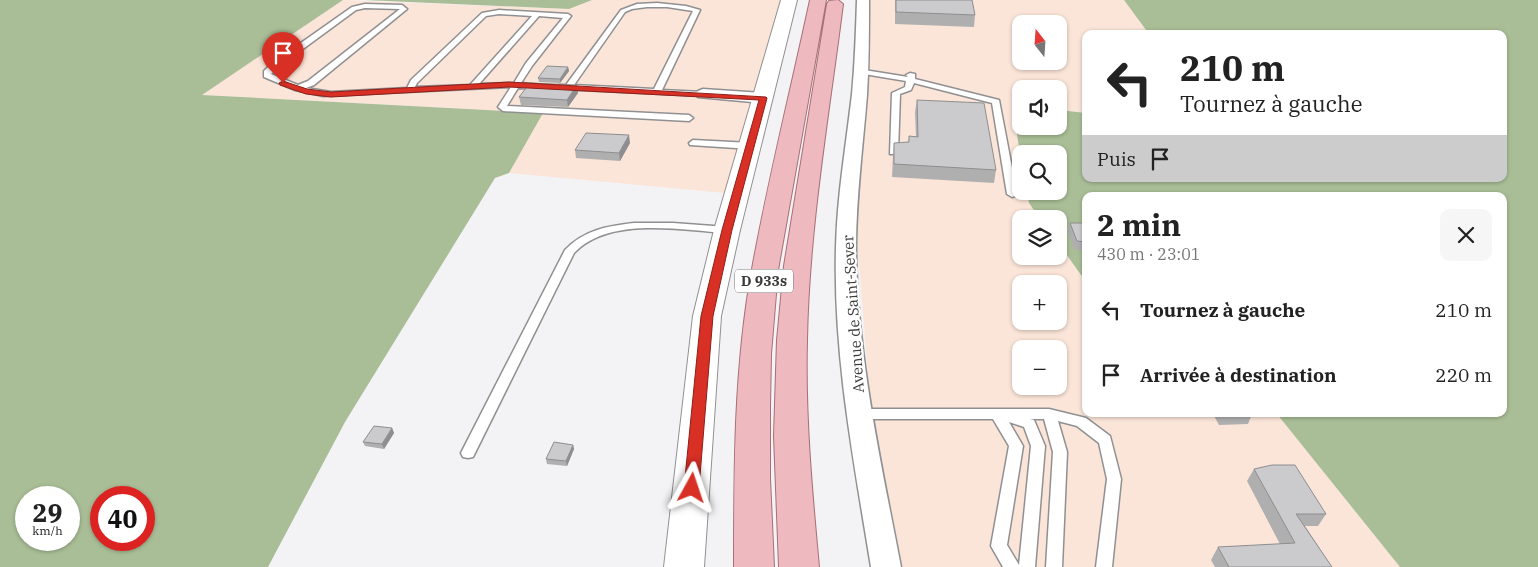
<!DOCTYPE html>
<html lang="fr">
<head>
<meta charset="utf-8">
<style>
  :root { --surface:#fff; --page:#f6f6f6; --text:#222; --muted:#767676 }
  body { margin:0; font-family:"IBM Plex Serif",serif; background:var(--page); color:var(--text); height:100vh; display:flex; flex-direction:column; font-size:19px; white-space:nowrap }
  * { box-sizing:border-box; margin:0 }
  p { font-size:16px; color:var(--muted) }
  .icon { flex:none; width:28px; height:28px; fill:none; stroke:currentColor; stroke-width:2; stroke-linecap:round; stroke-linejoin:round }
  .map { position:relative; flex:1; overflow:hidden }
  .sheet { position:absolute; left:1082px; top:192px; width:425px; height:225px; display:flex; flex-direction:column; background:var(--surface); border-radius:10px; box-shadow:0 1px 4px #0004 }
  .sheet>* { flex:none }
  .guide { position:absolute; left:1082px; top:30px; width:425px; height:152px; border-radius:10px; box-shadow:0 1px 4px #0004; background:#fff; color:var(--text); overflow:hidden }
  .needle { width:32px; rotate:343deg }
  .fabs { position:absolute; left:1012px; top:15px; display:grid; gap:10px }
  .fabs a { display:grid; place-items:center; width:55px; height:55px; border-radius:10px; background:var(--surface); box-shadow:0 1px 4px #0004; font-size:25px }
  .speed { position:absolute; left:15px; top:486px; display:flex; gap:10px; font-size:25px; font-weight:700; text-align:center }
  .speed>* { display:grid; place-content:center; width:65px; height:65px; border-radius:50%; background:var(--surface); box-shadow:0 1px 4px #0004; line-height:1 }
  .speed small { font-size:12px; font-weight:400 }
  .speed .limit { border:8px solid #d22; background:#fff; color:#111 }
  .pin { position:absolute; display:grid; place-items:center; width:42px; height:42px; color:#fff; margin:-51px -21px; border-radius:50% 50% 50% 0; rotate:-45deg; box-shadow:0 0 5px #0007 }
  .pin .icon { rotate:45deg }
  .me { position:absolute; width:55px; margin:-28px; rotate:5deg; stroke-linejoin:round; filter:drop-shadow(0 0 4px #0008) }
  .turn { display:flex; align-items:center; gap:18px; height:105px; padding:0 15px; font-size:22px }
  .turn .icon { width:65px; height:65px; stroke-width:2.5 }
  .turn b { display:block; font-size:35px; line-height:42px }
  .then { display:flex; align-items:center; height:48px; padding:0 15px; background:#0003; gap:10px; font-size:19px }
  .round { display:grid; place-items:center; flex:none; width:52px; height:52px; border-radius:10px; background:var(--page) }
  .summary { display:flex; align-items:center; justify-content:space-between; height:85px; padding:0 15px }
  h1 { font-size:30px; font-weight:800; line-height:38px }
  ul { padding:0; list-style:none }
  li { display:flex; align-items:center; gap:15px; height:65px; padding:0 15px }
  li div { flex:1 }
  li b { display:block; font-size:19px }
  li em { font-style:normal }
  .map>svg:first-child { display:block }
  .industrial { fill:#fbe5d8; fill-rule:evenodd }
  .forest { fill:#a9be96; fill-rule:evenodd }
  .lines { fill:none; stroke-linecap:round; stroke-linejoin:round }
  .service-casing { stroke:#909092; stroke-width:3 }
  .minor-casing { stroke:#909092; stroke-width:3 }
  .tertiary-casing { stroke:#909092; stroke-width:2 }
  .primary-casing { stroke:#a76f76; stroke-width:2 }
  .service { fill:#fff; fill-rule:evenodd }
  .minor { fill:#fff; fill-rule:evenodd }
  .tertiary { fill:#fff; fill-rule:evenodd }
  .primary { fill:#eeb9bf; fill-rule:evenodd }
  .wall { fill:#afafb0 }
  .shaded-wall { fill:#8e8e90 }
  .building { fill:#cbcbcd; stroke:#8e8e90 }
  .route { fill:#d93025; stroke:#8d1f18 }
  .labels { text-anchor:middle; dominant-baseline:central; stroke-width:4.5; stroke-linejoin:round; paint-order:stroke }
  .shield { fill:#fff; stroke:#757576; stroke-width:1 }
  .shield-label { font-size:14px; font-weight:bold; fill:#3a3a3b }
  .street-label { font-size:15px; fill:#3a3a3b; stroke:#fff }
</style>
</head>
<body>
<div class="map">
<svg width="1538" height="567" viewBox="0 0 1538 567">
  <rect width="100%" height="100%" fill="#f3f3f5"/>
  <path class="industrial" d="M343 0 569 9 592 0H783L725 193 509 173 542 113 201 95Z
    M866 0H1124L1149 34H1086V113L1059 110V89H1021V106H1012L1021 159V191H1027L1029 203 1040 219H1021V256H1059V244L1086 282V414H1277L1400 567H902L869 389 857 237ZM1021 24H1059V61H1021ZM1021 284H1059V321H1021ZM1021 349H1059V386H1021Z"/>
  <path class="forest" d="M0 0H343L202 95 543 113 509 173 495 178 345 422 268 567H0ZM26 498H69V540H26ZM101 498H144V540H101Z
    M365 0H592L569 9Z
    M1124 0H1538V567H1400L1277 414H1504V196H1086V282L1059 244V219H1040L1029 203 1027 191H1059V154H1021V159L1012 105 1021 106V126H1059V110L1086 113V179H1504V34H1149Z"/>
  <g class="lines">
    <defs>
      <path id="service" d="M657 3 686 6 700 10 662 90 703 92H706V96L559 89V85H566L621 10 637 4ZM647 7H667L693 11 654 89 574 85 625 12 632 9Z
        M365 4 402 5 407 9 314 85 306 88 331 92 407 88 411 80 482 13 499 10 568 14 571 16 532 66 521 83 544 85 548 87 544 89 518 88 507 106 689 115 693 118 689 121 503 111 498 107 511 87 323 96 295 90 264 77V71L271 64 352 7ZM365 8 400 9 308 81 298 85 271 74 277 68 356 10ZM499 14 532 16 470 85 415 87 417 83 486 16ZM539 16 563 18 526 63 514 83 479 84Z
        M858 69 908 77 906 75 910 73 915 74V79L999 100 1017 194 1015 196 1012 197 1007 194 992 103 914 83 911 90 900 94 898 152 896 154H890L892 93 905 87 906 81 858 73Z
        M693 140 751 143 755 146 751 149 690 145 689 143Z
        M634 223H673L727 227 732 230 727 233C680 230 609 216 574 253L473 457 468 458 463 457 461 453 565 250C584 230 607 226 634 223Z
        M860 409H1049L1086 418 1110 436 1121 479 1112 567H1096L1107 479 1099 443 1077 426 1058 421 1067 452 1062 567H1046L1053 452 1044 419H1030L1034 420 1045 446 1035 567H1003L991 546 1009 446 993 419H860L855 418 853 414 855 410ZM1009 422 1024 427 1031 446 1019 565 1007 545 1023 446Z"/>
      <path id="minor" d="M857 0H869C869 31 869 63 867 95 863 146 856 197 856 249 857 356 881 462 901 567H871C854 462 833 355 836 248 837 197 846 146 852 94 855 63 856 31 857 0Z
        M703 89 763 93 768 95 771 98 768 101 763 103 698 97 695 94 698 91Z"/>
      <path id="tertiary" d="M781 0H797L740 230 721 316 704 567H664L693 316 714 230Z"/>
      <path id="primary" d="M810 0H826L778 270 771 354 770 406V478L774 567H734C734 468 734 367 752 269 768 180 791 89 810 0Z
        M838 0 843 4C829 115 809 228 807 340 805 416 812 491 819 567H779L774 436 777 340 784 266 827 4 829 1Z"/>
    </defs>
    <use href="#service" class="service-casing"/>
    <use href="#minor" class="minor-casing"/>
    <use href="#tertiary" class="tertiary-casing"/>
    <use href="#primary" class="primary-casing"/>
    <use href="#service" class="service"/>
    <use href="#minor" class="minor"/>
    <use href="#tertiary" class="tertiary"/>
    <use href="#primary" class="primary"/>
  </g>
  <path class="wall" d="M895 0H972L975 15 974 27 895 24Z
    M568 67 569 71 560 83 539 82 538 78Z
    M577 85 578 93 568 107 521 105 519 97Z
    M917 100 996 170 994 183 892 177 893 156 894 143H908L909 136 916 137 915 112Z
    M630 143 620 161 576 158 575 150Z
    M1070 223H1086V250H1074L1068 231Z
    M1213 414H1252L1248 424 1219 425Z
    M392 428 394 433 384 449 365 446 363 442Z
    M573 445 574 449 567 466 547 464 546 459Z
    M1254 469 1326 514 1318 526H1305L1332 567H1215L1211 560 1218 547 1280 544 1247 481Z"/>
  <path class="shaded-wall" d="M568 67 569 71 560 83V79Z
    M577 85 578 93 568 107 567 100Z
    M629 135 630 143 620 161 619 153Z
    M392 428 394 433 384 449 382 444Z
    M573 445 574 449 567 466 566 461Z"/>
  <path class="building" d="M896 0H972L975 15 896 12Z
    M547 66 568 67 560 79 538 78Z
    M530 83 577 85 567 100 519 97Z
    M917 100 984 103 996 170 894 164V143L909 142V136L918 137Z
    M586 133 629 135 619 153 575 150Z
    M1070 223H1086V242L1077 241Z
    M1222 414H1252L1224 416Z
    M374 426 392 428 382 444 363 442Z
    M554 442 573 445 566 461 546 459Z
    M1272 465H1295L1326 514H1296L1332 567H1229L1218 547 1295 543 1254 469Z"/>
  <path class="route" d="M283 81 307 89 331 92 509 82 766 97 767 98 732 230 713 316 699 488 697 492 692 494 686 492 684 488 701 316 722 230 759 100 509 87 331 97 306 94 280 85 279 83Z"/>
  <g class="labels">
    <rect class="shield" x="735" y="269.5" width="58" height="23" rx="4"/>
    <g class="shield-label">
      <text x="764" y="281">D 933s</text>
    </g>
    <g class="street-label">
      <text transform="translate(853 314) rotate(-94)">Avenue de Saint-Sever</text>
    </g>
  </g>
</svg>
<div class="fabs">
<a><svg class="needle" viewBox="-14 -14 28 28"><path d="M0-13l5 13h-10z" fill="#e53935"/><path d="M0 13l5-13h-10z" fill="#767676"/></svg></a>
<a><svg class="icon" aria-label="sound" viewBox="0 0 24 24"><path d="M4 9h4l5-4v14l-5-4H4zM17 9q2 3 0 6"/></svg></a>
<a><svg class="icon" aria-label="search" viewBox="0 0 24 24"><circle cx="10" cy="10" r="6"/><path d="M15 15l6 6"/></svg></a>
<a><svg class="icon" aria-label="layers" viewBox="0 0 24 24"><path d="M12 4l9 5-9 5-9-5zM3 14l9 5 9-5"/></svg></a>
<a>+</a>
<a>−</a>
</div>
<div class="speed"><div>29<small>km/h</small></div><div class="limit">40</div></div>
<div class="pin" style="left:283px;top:83px;background:#d93025"><svg class="icon" aria-label="arrive" viewBox="0 0 24 24"><path d="M6 21V4h12l-3 4 3 4H6"/></svg></div>
<svg class="me" style="left:692px;top:488px" viewBox="-20 -20 40 40"><path d="M0-17L14 15 0 8-14 15z" fill="#d93025" stroke="#fff" stroke-width="4"/></svg>
<div class="guide">
<div class="turn"><svg class="icon" aria-label="left" viewBox="0 0 24 24"><path d="M17 20v-9H6M10 6l-5 5 5 5"/></svg><div><b>210 m</b>Tournez à gauche</div></div>
<div class="then">Puis<svg class="icon" aria-label="arrive" viewBox="0 0 24 24"><path d="M6 21V4h12l-3 4 3 4H6"/></svg></div>
</div>
<section class="sheet">
<div class="summary"><div><h1>2 min</h1><p>430 m · 23:01</p></div><a class="round"><svg class="icon" aria-label="close" viewBox="0 0 24 24"><path d="M6 6l12 12M18 6L6 18"/></svg></a></div>
<ul>
<li><svg class="icon" aria-label="left" viewBox="0 0 24 24"><path d="M17 20v-9H6M10 6l-5 5 5 5"/></svg><div><b>Tournez à gauche</b></div><em>210 m</em></li>
<li><svg class="icon" aria-label="arrive" viewBox="0 0 24 24"><path d="M6 21V4h12l-3 4 3 4H6"/></svg><div><b>Arrivée à destination</b></div><em>220 m</em></li>
</ul>
</section>
</div>
</body>
</html>
